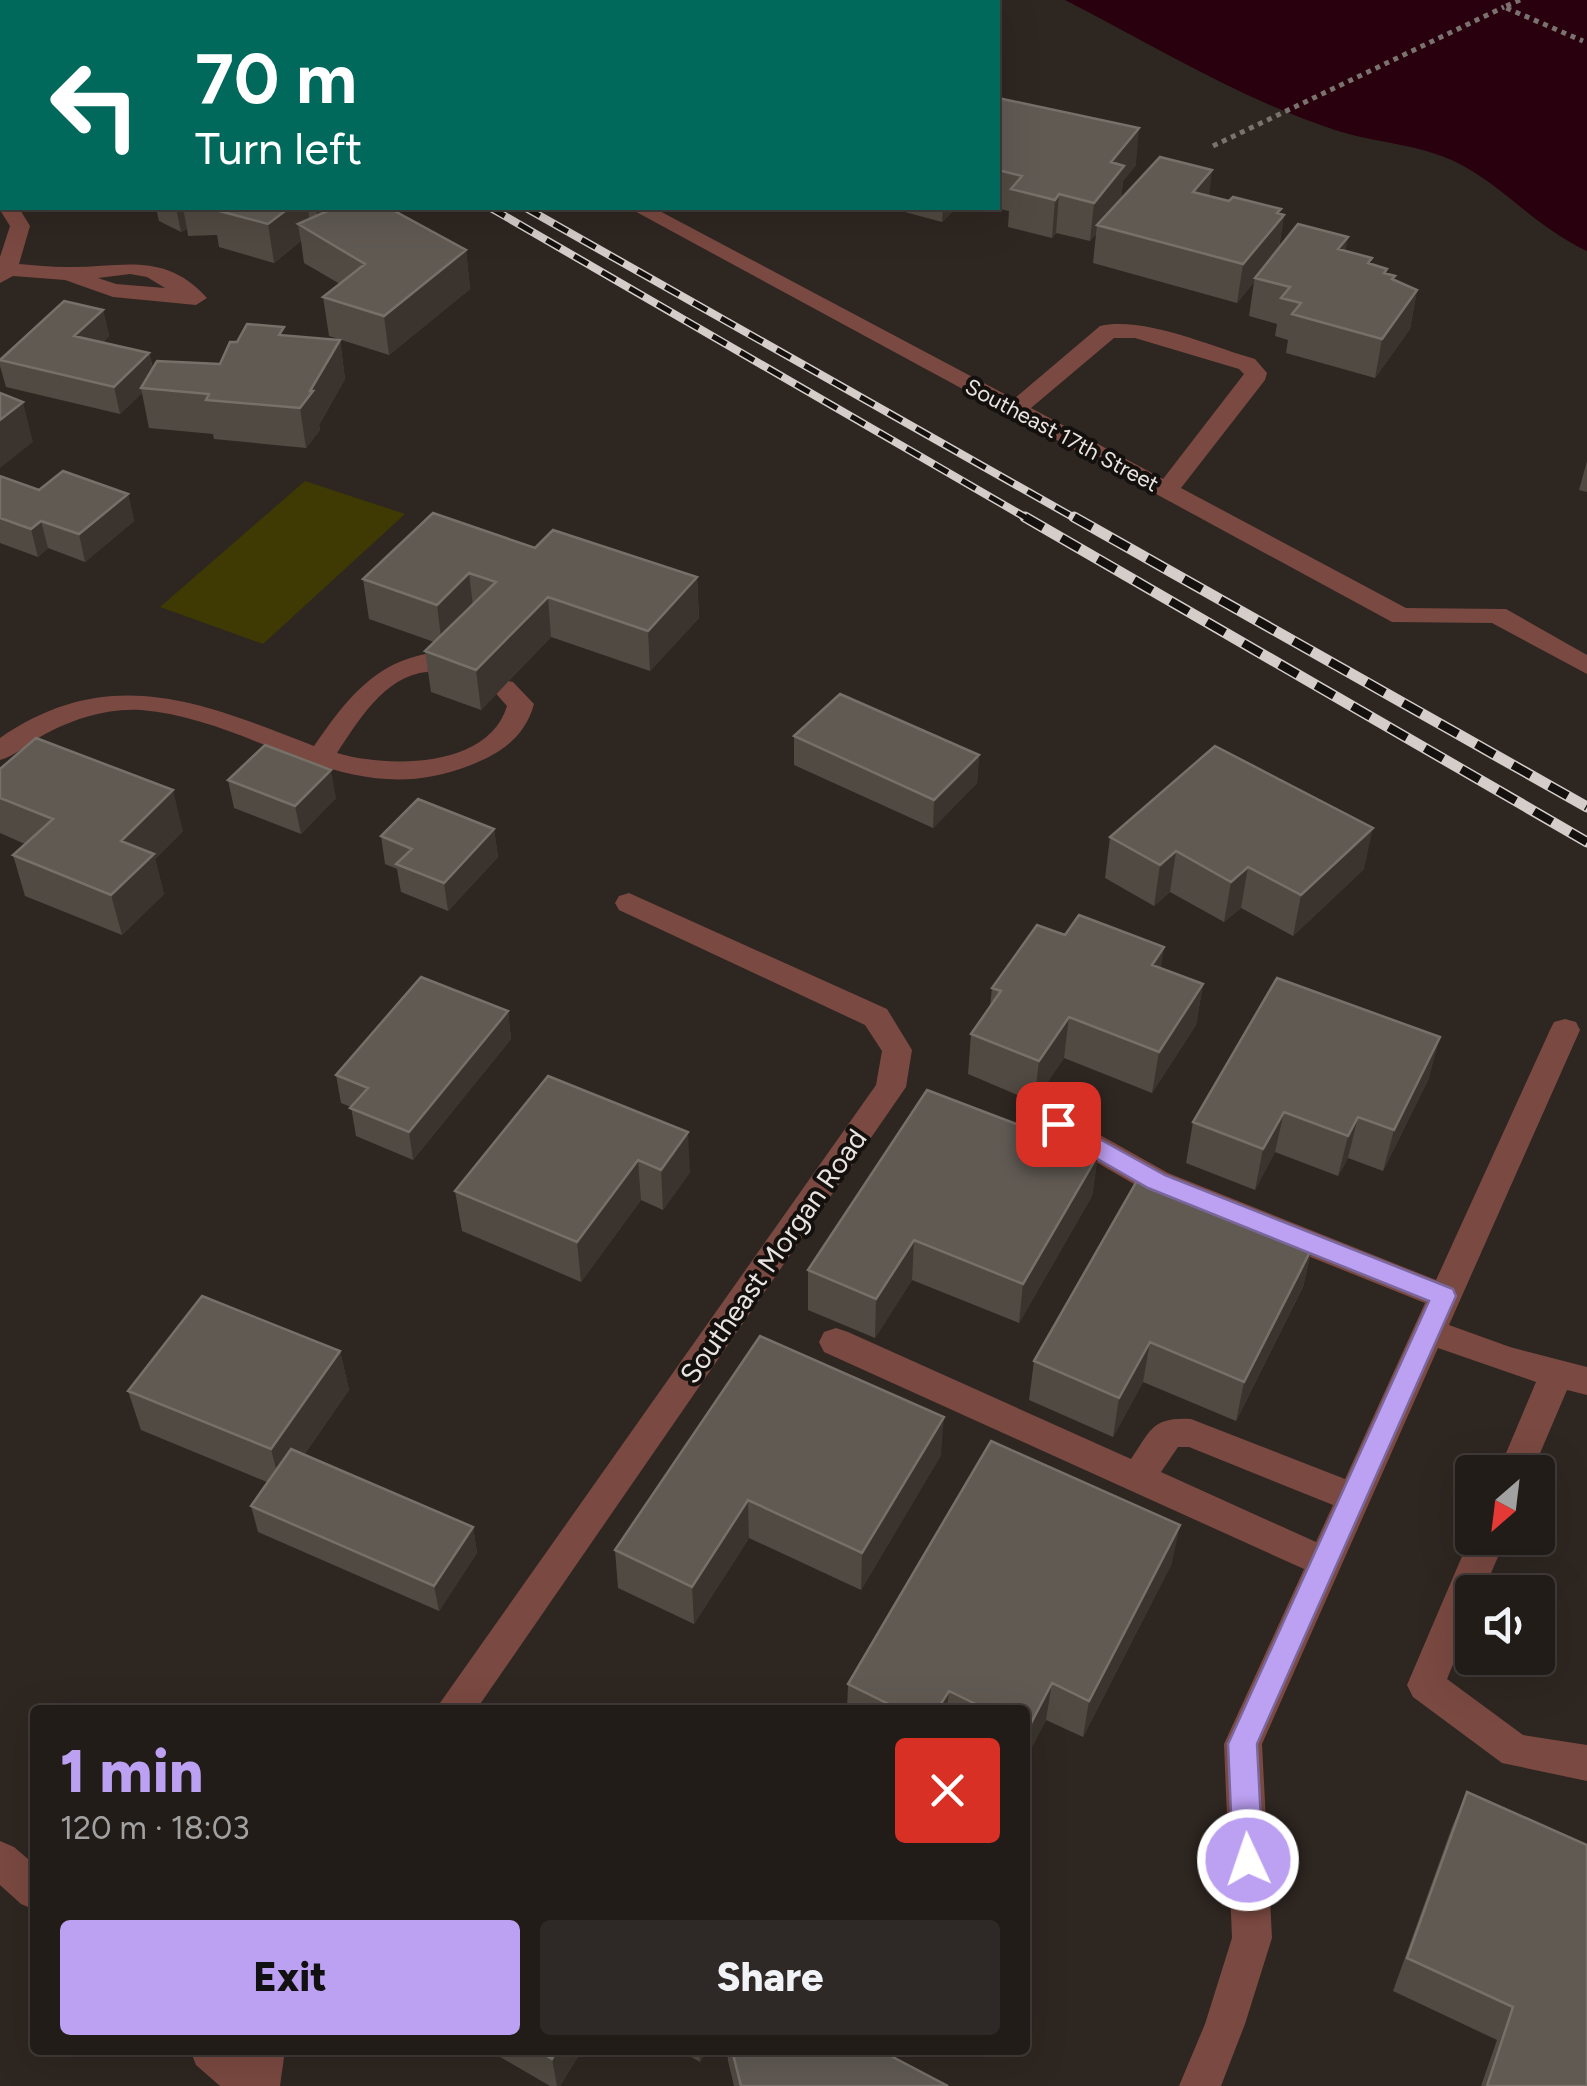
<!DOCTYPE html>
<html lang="en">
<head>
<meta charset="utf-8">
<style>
  :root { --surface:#221c19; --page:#2e2926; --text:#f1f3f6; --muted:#a2a1a2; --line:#3f3a38; --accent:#bca0f2 }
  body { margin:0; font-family:Figtree,sans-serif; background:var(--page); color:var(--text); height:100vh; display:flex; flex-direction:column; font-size:38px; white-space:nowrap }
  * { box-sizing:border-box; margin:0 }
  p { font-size:32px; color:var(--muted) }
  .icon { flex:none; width:55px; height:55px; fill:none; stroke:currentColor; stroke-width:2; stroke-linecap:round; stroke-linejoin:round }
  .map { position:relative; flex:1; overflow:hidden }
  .drawer { position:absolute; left:30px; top:1705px; width:1000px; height:350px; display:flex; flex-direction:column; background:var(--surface); border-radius:10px; box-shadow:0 10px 40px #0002,0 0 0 2px var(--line) }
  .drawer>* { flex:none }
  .hud { position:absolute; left:0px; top:0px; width:1000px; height:210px; box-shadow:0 10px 40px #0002,0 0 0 2px var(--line); background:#00695c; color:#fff; overflow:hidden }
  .needle { width:65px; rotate:208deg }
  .controls { position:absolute; left:1455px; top:1455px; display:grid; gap:20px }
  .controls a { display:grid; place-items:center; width:100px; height:100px; border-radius:10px; background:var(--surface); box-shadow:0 10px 40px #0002,0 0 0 2px var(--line); font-size:50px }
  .pin { position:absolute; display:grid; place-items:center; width:85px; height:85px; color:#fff; margin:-42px; border-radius:20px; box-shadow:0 5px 15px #0006 }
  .me { position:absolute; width:110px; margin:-55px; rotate:357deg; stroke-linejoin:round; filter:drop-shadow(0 0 8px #0008) }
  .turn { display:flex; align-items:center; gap:35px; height:210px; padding:0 30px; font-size:45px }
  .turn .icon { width:130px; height:130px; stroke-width:2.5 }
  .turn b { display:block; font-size:70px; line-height:85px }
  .round { display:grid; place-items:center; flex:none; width:105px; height:105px; border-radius:10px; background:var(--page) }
  .overview { display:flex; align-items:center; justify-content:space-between; height:170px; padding:0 30px }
  h1 { font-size:60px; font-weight:800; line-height:75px; color:var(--accent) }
  .button { display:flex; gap:20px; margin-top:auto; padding:20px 30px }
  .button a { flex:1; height:115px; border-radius:10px; background:var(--accent); color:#111; font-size:40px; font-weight:800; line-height:115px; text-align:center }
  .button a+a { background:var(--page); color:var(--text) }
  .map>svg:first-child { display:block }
  .green { fill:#3f3903 }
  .water { fill:#29000d }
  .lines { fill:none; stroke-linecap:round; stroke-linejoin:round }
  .path { stroke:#79726e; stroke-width:5; stroke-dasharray:5 5; stroke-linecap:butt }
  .minor { fill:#7a4941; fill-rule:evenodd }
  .rail-far1-casing { stroke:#d4cdca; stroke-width:8 }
  .rail-casing { stroke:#d4cdca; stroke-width:11 }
  .rail-far1 { stroke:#14100e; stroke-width:5; stroke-dasharray:16; stroke-linecap:butt }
  .rail { stroke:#14100e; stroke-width:8; stroke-dasharray:21; stroke-linecap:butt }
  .wall { fill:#504a42 }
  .shaded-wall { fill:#3b342e }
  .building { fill:#605a53; stroke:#767069; stroke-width:2.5 }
  .route { fill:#bca0f2; stroke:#7a689d; stroke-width:2.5 }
  .labels { text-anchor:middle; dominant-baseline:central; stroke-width:8; stroke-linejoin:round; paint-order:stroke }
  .far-street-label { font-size:22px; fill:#eae4e1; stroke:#14100e }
  .street-label { font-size:28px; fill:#eae4e1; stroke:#14100e }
</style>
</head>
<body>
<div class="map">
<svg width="1587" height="2086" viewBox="0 0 1587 2086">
  <rect width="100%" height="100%" fill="#2e2621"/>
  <path class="green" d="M305 481 405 514 263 644 160 607Z"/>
  <path class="water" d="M1065 0H1587V251C1537 227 1511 194 1467 168 1427 144 1378 144 1335 130 1240 99 1153 45 1065 0Z"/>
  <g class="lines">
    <path class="path" d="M1520 0 1504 7 1583 41
      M1213 146 1504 7"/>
    <path class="minor" d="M250 0H272L273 2H251Z
      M2 203V208H19L30 226 19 264C35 265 51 267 67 267 120 268 164 250 207 298L196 305 113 297 65 280 13 276 0 283V257L10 226 0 210ZM130 274 147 277 165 288 116 284 98 278Z
      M629 208H654L1014 399 1100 326C1144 316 1212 347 1255 359L1267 373 1265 380 1181 488 1406 608 1506 609 1587 655V674L1492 623 1392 622ZM1114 338H1135L1239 369 1244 374 1163 479 1031 408Z
      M431 653 463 659 467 665 454 673C394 662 367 708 337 753 387 768 488 769 507 706L491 688 504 680 513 682 534 704C525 737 501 753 471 765 347 815 260 720 141 710 105 708 70 720 40 737 26 745 15 756 0 760V738C110 662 203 703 314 746 346 700 374 662 431 653Z
      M629 893 887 1009 912 1050 906 1087 476 1710H435L876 1085 882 1051 865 1025 619 910 615 903 619 896Z
      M1565 1019 1576 1022 1580 1030 1449 1325 1510 1347 1587 1367V1395L1567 1390 1532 1472H1498L1536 1382 1438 1348 1262 1744 1272 1938 1245 2024 1221 2086H1179L1205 2024 1232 1938 1224 1744 1304 1569 824 1352 819 1342 824 1332 836 1328 848 1332 1131 1459C1151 1430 1152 1417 1191 1419L1345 1479 1425 1303 1146 1191 1046 1133 1042 1125 1046 1117 1057 1113 1068 1117 1168 1173 1436 1280 1550 1030 1554 1022ZM1178 1447H1189L1333 1505 1316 1542 1161 1472Z
      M1472 1533V1538H1506L1483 1592H1472V1618L1447 1679 1523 1735 1587 1745V1781L1502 1763 1413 1697 1407 1685Z
      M0 1841 14 1847 35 1865V1910L21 1904 0 1885Z
      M190 2050H285L280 2086H220L196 2065Z"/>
    <defs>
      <path id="rail-far1" d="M129 0 133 2
        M491 208 1030 520
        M526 208 1078 520"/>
      <path id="rail" d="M1025 517 1587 842
        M1074 517 1587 807"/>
    </defs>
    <use href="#rail-far1" class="rail-far1-casing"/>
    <use href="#rail" class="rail-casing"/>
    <use href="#rail-far1" class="rail-far1"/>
    <use href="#rail" class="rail"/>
  </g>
  <path class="wall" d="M552 0H629L625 2H552Z
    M2 54V98L0 96V55Z
    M998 98 1136 165 1123 181 1121 199 1209 196 1284 215 1279 248 1345 251 1370 264 1387 269V273L1394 280 1417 290 1410 329 1375 378 1286 353 1288 340 1275 336 1277 324 1249 316 1254 282 1237 303 1093 263 1096 234 1090 241 1056 233 1052 238 1008 227 1009 211 995 208H998Z
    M156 208H333L466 250 470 289 389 355 329 336 323 297 340 284 304 263 301 241 274 263 219 247 217 235 188 236 187 229 181 232 159 221Z
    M901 208H956L942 222 901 211Z
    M103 310 109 336 103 342 149 353 153 368 220 364 237 342 285 335 340 340 345 379 319 425 320 430 306 448 214 439 213 434 149 428 142 393 120 414 6 387 0 366V359Z
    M1587 461V492L1579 490Z
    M0 476 39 490 128 494 134 521 85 562 48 548 38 557 0 543Z
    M535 548 697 577 699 618 650 671 551 637 481 710 431 692 425 651 434 642 369 619 363 579Z
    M794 736 979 755 977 783 933 828 794 765Z
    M0 769 183 831 155 859 164 894 122 935 25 896 13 855 25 844 0 833Z
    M228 780 336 798 301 834 234 808Z
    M494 829 498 857 448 911 401 892 397 869 385 864 381 836Z
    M1110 837 1364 869 1293 936 1241 908 1224 922 1170 892 1154 906 1105 878Z
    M1161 968 1203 984 1196 1025 1152 1093 1064 1058 1034 1102 968 1074 971 1034 990 1006 992 988Z
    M508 1011 511 1039 413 1160 356 1136 351 1107 341 1103 336 1075Z
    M548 1076 690 1172 663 1210 641 1200 581 1282 462 1231 455 1191Z
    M1429 1078 1383 1171 1348 1158 1338 1176 1275 1152 1255 1190 1186 1163 1193 1122Z
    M1098 1155 1092 1196 1019 1323 912 1280 875 1338 808 1310V1270Z
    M1312 1248 1303 1287 1236 1421 1143 1382 1113 1437 1029 1400 1034 1361Z
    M760 1336 941 1455 861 1590 749 1538 694 1624 618 1588 615 1550Z
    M340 1351 349 1390 304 1455 473 1527 477 1553 439 1611 258 1532 251 1506 267 1482 141 1430 128 1391Z
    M1172 1563 1083 1737 1046 1720 1025 1760V1710H847L848 1684Z
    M1467 1792 1587 2086H1481L1497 2040 1393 1991 1452 1827Z
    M488 2050H582L560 2086H550Z
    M679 2050H707L700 2062Z
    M727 2050H888L889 2055 948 2086H734L728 2061Z"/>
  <path class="shaded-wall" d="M581 0H629L625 2H581Z
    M773 0H817L814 2H770Z
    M1139 128 1136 165 1123 181 1121 203 1097 225 1096 234 1090 241 1094 203 1111 162Z
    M1212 170 1208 208 1193 192Z
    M1059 194 1056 233 1052 238 1055 200Z
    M176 208H183L187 229 181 232Z
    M289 208H308L311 232 298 226 301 241 274 263 268 224Z
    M316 208H333L318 220Z
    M943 208H956L942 222Z
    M1281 209 1279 220 1284 215 1278 253 1255 278 1254 282 1237 303 1243 264Z
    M1348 237 1341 275 1338 249Z
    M466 250 470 289 389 355 384 316Z
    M1417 290 1410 329 1375 378 1382 339Z
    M103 310 109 336 81 363 74 336Z
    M340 340 345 379 319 425 320 430 306 448 300 408Z
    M149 353 155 380 141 388 142 393 120 414 114 387Z
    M23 402 33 442 0 468V420Z
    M128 494 134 521 85 562 79 534Z
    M41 521 48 548 38 557 31 529Z
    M469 573 474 614 442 645 437 605Z
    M697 577 699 618 650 671 648 631Z
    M548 597 551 637 481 710 476 670Z
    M979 755 977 783 933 828 934 800Z
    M331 770 336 798 301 834 295 806Z
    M173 790 183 831 155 859 164 894 122 935 111 895 121 841Z
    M1373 828 1364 869 1293 936 1301 895Z
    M494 829 498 857 448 911 444 883Z
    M1176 851 1170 892 1154 906 1160 865Z
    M1248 867 1241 908 1224 922 1231 882Z
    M1164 947 1158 988 1152 965Z
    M1203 984 1196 1025 1152 1093 1159 1052Z
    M508 1011 511 1039 413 1160 409 1132Z
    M1069 1017 1064 1058 1034 1102 1039 1061Z
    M1440 1037 1429 1078 1383 1171 1394 1130Z
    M1284 1112 1275 1152 1255 1190 1263 1149Z
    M1358 1117 1348 1158 1338 1176 1348 1136Z
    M688 1132 690 1172 663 1210 661 1170Z
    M1098 1155 1092 1196 1019 1323 1023 1284Z
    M638 1160 641 1200 581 1282 577 1242Z
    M914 1240 912 1280 875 1338 876 1299Z
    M1312 1248 1303 1287 1236 1421 1244 1382Z
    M1150 1342 1143 1382 1113 1437 1119 1398Z
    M340 1351 349 1390 281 1488 271 1449Z
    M944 1417 941 1455 861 1590 862 1553Z
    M748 1500 749 1538 694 1624 692 1587Z
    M1180 1525 1172 1563 1083 1737 1089 1701Z
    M473 1527 477 1553 439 1611 434 1586Z
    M1052 1683 1046 1720 1025 1760 1028 1729Z
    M949 1691 947 1710H937Z
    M557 2050H582L560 2086H557L552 2059Z
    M699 2050H707L700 2062Z"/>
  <path class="building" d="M706 0H773L770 2H703Z
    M839 0H925L929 2H831Z
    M2 54V76L0 75V55Z
    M998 98 1139 128 1111 162 1124 166 1094 203 1059 194 1055 200 1011 189 1022 176 998 170Z
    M1160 157 1212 170 1193 192 1229 201 1233 197 1281 209 1277 213 1284 215 1243 264 1097 225Z
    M213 208H289L268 224 212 209Z
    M334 208H389L466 250 384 316 323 297 365 264 298 224Z
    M1298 224 1348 237 1338 249 1372 258 1368 263 1387 269 1384 273 1395 276 1392 279 1417 290 1382 339 1292 314 1301 303 1281 298 1290 287 1255 278Z
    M64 301 103 310 74 336 149 353 114 387 0 360Z
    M247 324 284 327 279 335 340 340 310 391H313L300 408 206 400 209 394 141 388 157 361 220 364 230 342H237Z
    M0 393 23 402 0 420Z
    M63 471 128 494 79 534 41 521 31 529 0 518V476L39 490Z
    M433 513 535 548 553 530 697 577 648 631 548 597 476 670 425 651 496 582 469 573 437 605 363 579Z
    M840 694 979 755 934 800 794 736Z
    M36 738 173 790 121 841 154 854 111 895 13 855 53 819 0 798V769Z
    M265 745 331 770 295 806 228 780Z
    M1215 746 1373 828 1301 895 1248 867 1231 882 1176 851 1160 865 1110 837Z
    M418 799 494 829 444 883 396 864 412 849 381 836Z
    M1079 915 1164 947 1152 965 1203 984 1159 1052 1069 1017 1039 1061 971 1034 1001 991 992 988 1037 925 1065 935Z
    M421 977 508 1011 409 1132 350 1108 368 1088 336 1075Z
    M1277 978 1440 1037 1394 1130 1358 1117 1348 1136 1284 1112 1263 1149 1193 1122Z
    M548 1076 688 1132 661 1170 638 1160 577 1242 455 1191Z
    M927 1090 1098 1155 1023 1284 914 1240 876 1299 808 1270Z
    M1138 1179 1312 1248 1244 1382 1150 1342 1119 1398 1034 1361Z
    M202 1296 340 1351 271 1449 128 1391Z
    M760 1336 944 1417 862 1553 748 1500 692 1587 615 1550Z
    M991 1441 1180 1525 1089 1701 1052 1683 1028 1729 1025 1728V1710H988L949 1691 937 1710H901L848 1684Z
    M291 1449 473 1527 434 1586 251 1506Z
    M1467 1792 1587 1845V2086H1487L1513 2007 1407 1958Z
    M537 2050H557L552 2059Z
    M732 2050H888L889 2055 948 2086H741Z"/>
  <path class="route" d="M1058 1116 1165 1175 1453 1289 1456 1296 1257 1744 1263 1860 1259 1870 1248 1874 1238 1870 1233 1860 1228 1744 1429 1301 1148 1188 1049 1131 1046 1124Z"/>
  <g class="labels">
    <g class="far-street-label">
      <text transform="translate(1062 435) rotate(28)">Southeast 17th Street</text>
    </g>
    <g class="street-label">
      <text transform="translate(773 1256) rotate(-55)">Southeast Morgan Road</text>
    </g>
  </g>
</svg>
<div class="controls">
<a><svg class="needle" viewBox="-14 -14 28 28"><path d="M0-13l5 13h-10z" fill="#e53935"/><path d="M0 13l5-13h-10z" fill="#a2a1a2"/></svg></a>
<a><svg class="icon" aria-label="sound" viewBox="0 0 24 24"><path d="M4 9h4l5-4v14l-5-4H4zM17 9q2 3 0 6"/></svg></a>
</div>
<div class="pin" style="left:1058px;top:1124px;background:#d93025"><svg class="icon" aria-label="arrive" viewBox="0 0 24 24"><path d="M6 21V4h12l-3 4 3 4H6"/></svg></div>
<svg class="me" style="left:1248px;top:1860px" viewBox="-20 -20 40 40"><circle r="17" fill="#bca0f2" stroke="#fff" stroke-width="3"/><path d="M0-11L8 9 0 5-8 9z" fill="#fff"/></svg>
<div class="hud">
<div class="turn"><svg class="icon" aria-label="left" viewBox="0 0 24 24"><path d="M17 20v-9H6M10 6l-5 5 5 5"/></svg><div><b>70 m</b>Turn left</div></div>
</div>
<section class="drawer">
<div class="overview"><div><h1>1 min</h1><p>120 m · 18:03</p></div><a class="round" style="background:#d93025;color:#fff"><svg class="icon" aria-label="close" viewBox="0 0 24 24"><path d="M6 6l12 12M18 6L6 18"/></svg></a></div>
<div class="button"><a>Exit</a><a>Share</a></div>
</section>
</div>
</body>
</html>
